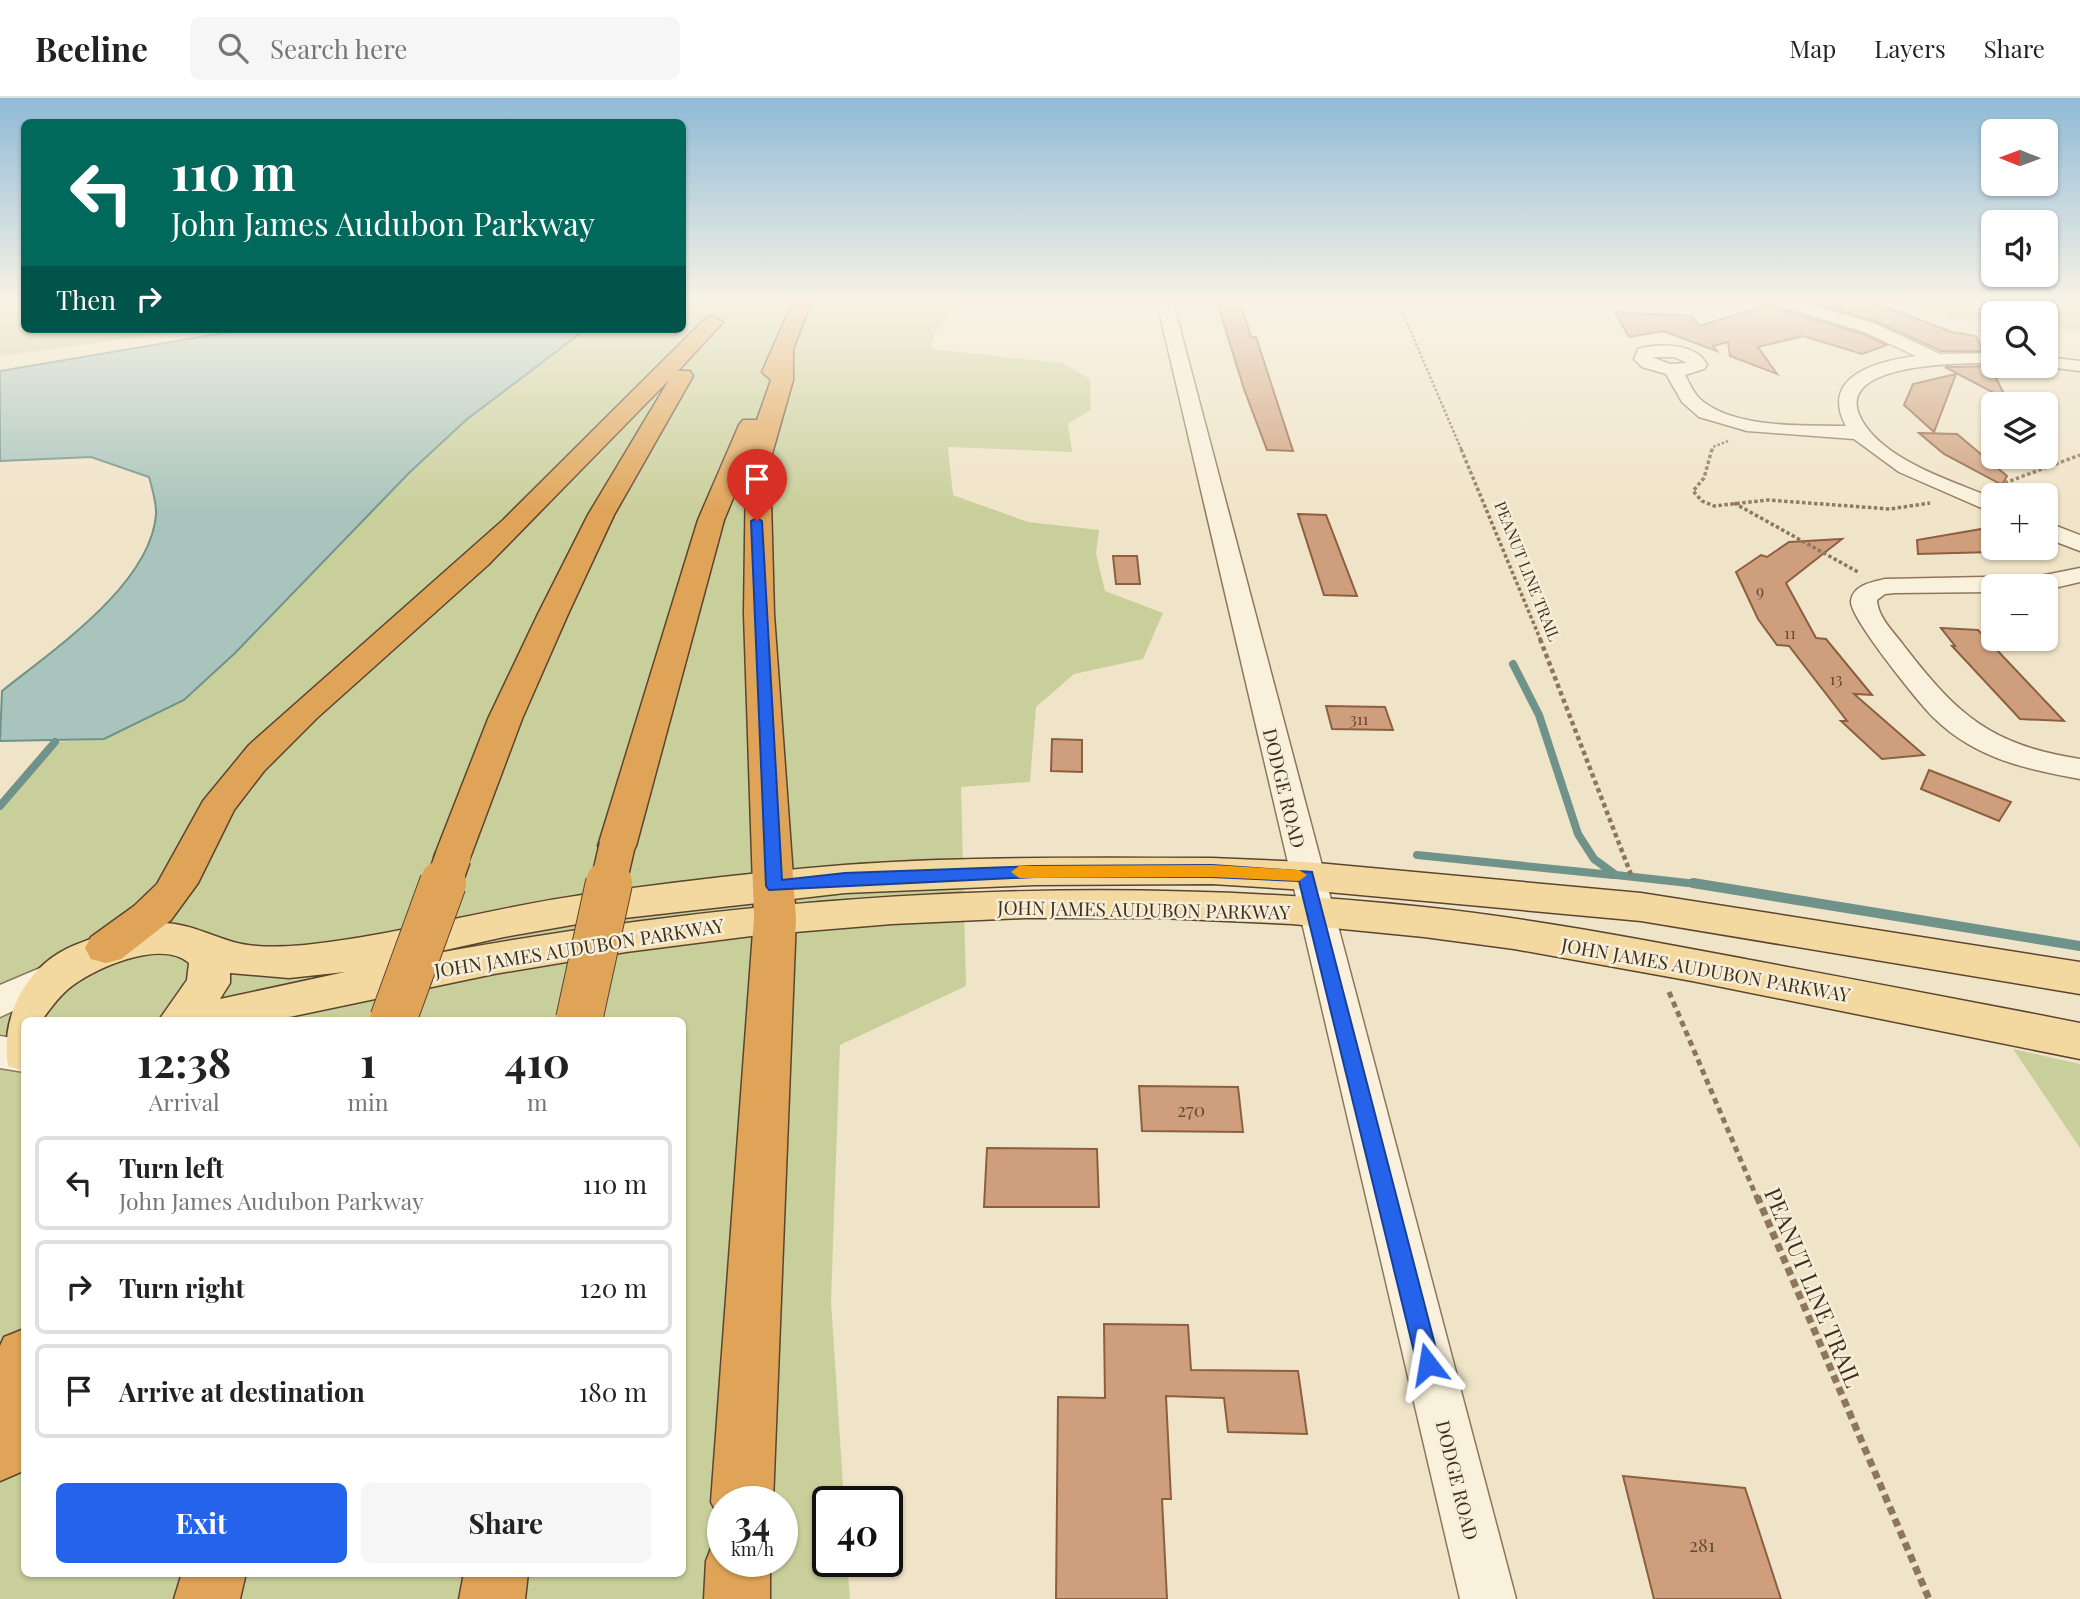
<!DOCTYPE html>
<html lang="en">
<head>
<meta charset="utf-8">
<style>
  :root { --surface:#fff; --page:#f6f6f6; --text:#222; --muted:#767676; --line:#e0e0e0; --accent:#2563eb }
  body { margin:0; font-family:"Playfair Display",serif; background:var(--page); color:var(--text); height:100vh; display:flex; flex-direction:column; font-size:26px; white-space:nowrap }
  * { box-sizing:border-box; margin:0 }
  p { font-size:23px; color:var(--muted) }
  .icon { flex:none; width:38px; height:38px; fill:none; stroke:currentColor; stroke-width:2; stroke-linecap:round; stroke-linejoin:round }
  .map { position:relative; flex:1; overflow:hidden }
  .drawer { position:absolute; left:21px; top:919px; width:665px; height:560px; display:flex; flex-direction:column; background:var(--surface); border-radius:10px; box-shadow:0 2px 5px #0004 }
  .drawer>* { flex:none }
  .top-card { position:absolute; left:21px; top:21px; width:665px; height:214px; border-radius:10px; box-shadow:0 2px 5px #0004; background:#00695c; color:#fff; overflow:hidden }
  .needle { width:46px; rotate:271deg }
  .controls { position:absolute; left:1981px; top:21px; display:grid; gap:14px }
  .controls a { display:grid; place-items:center; width:77px; height:77px; border-radius:10px; background:var(--surface); box-shadow:0 2px 5px #0004; font-size:35px }
  .speed { position:absolute; left:707px; top:1388px; display:flex; gap:14px; font-size:35px; font-weight:700; text-align:center }
  .speed>* { display:grid; place-content:center; width:91px; height:91px; border-radius:50%; background:var(--surface); box-shadow:0 2px 5px #0004; line-height:1 }
  .speed small { font-size:18px; font-weight:400 }
  .speed .limit { border:4px solid #111; border-radius:10px; background:#fff; color:#111 }
  .pin { position:absolute; display:grid; place-items:center; width:60px; height:60px; color:#fff; margin:-72px -30px; border-radius:50% 50% 50% 0; rotate:-45deg; box-shadow:0 0 7px #0007 }
  .pin .icon { rotate:45deg }
  .me { position:absolute; width:77px; margin:-38px; rotate:346deg; stroke-linejoin:round; filter:drop-shadow(0 0 5px #0008) }
  .turn { display:flex; align-items:center; gap:24px; height:147px; padding:0 35px; font-size:32px }
  .turn .icon { width:91px; height:91px; stroke-width:2.5 }
  .turn b { display:block; font-size:49px; line-height:60px }
  .then { display:flex; align-items:center; height:66px; padding:0 35px; background:#0003; gap:14px; font-size:26px }
  .eta { display:flex; justify-content:space-evenly; align-items:center; height:119px; text-align:center }
  .eta b { font-size:42px; font-weight:700; line-height:49px }
  .cta { display:flex; gap:14px; margin-top:auto; padding:14px 35px }
  .cta a { flex:1; height:80px; border-radius:10px; background:var(--accent); color:#fff; font-size:28px; font-weight:700; line-height:80px; text-align:center }
  .cta a+a { background:var(--page); color:var(--text) }
  ul { padding:0; list-style:none }
  li { display:flex; align-items:center; gap:21px; height:94px; margin:0 14px 10px; padding:0 21px; border:4px solid var(--line); border-radius:10px }
  li div { flex:1 }
  li b { display:block; font-size:26px }
  li em { font-style:normal }
  header { display:flex; align-items:center; gap:42px; box-sizing:border-box; height:98px; padding:0 35px; background:var(--surface); border-bottom:2px solid var(--line) }
  header strong { font-size:33px }
  nav { display:flex; gap:38px; margin-inline-start:auto; font-size:24px }
  .search { width:490px; height:63px; background:var(--page); display:flex; align-items:center; gap:18px; box-sizing:border-box; padding:0 24px; border-radius:10px; color:var(--muted); font-size:26px }
  .map>svg:first-child { display:block }
  .green { fill:#c9cf9b; fill-rule:evenodd }
  .water { fill:#a9c4bc; stroke:#6f938a; stroke-width:2 }
  .lines { fill:none; stroke-linecap:round; stroke-linejoin:round }
  .stream-far1 { stroke:#6f938a; stroke-width:8 }
  .stream { stroke:#6f938a; stroke-width:10 }
  .building { fill:#cf9f7d; stroke:#8d5f41; stroke-width:2 }
  .minor-casing { stroke:#8d765c; stroke-width:3 }
  .major-casing { stroke:#5b4430; stroke-width:3 }
  .highway-casing { stroke:#5b4430; stroke-width:3 }
  .path-far4 { stroke:#8d765c; stroke-width:2.5; stroke-dasharray:2.5 2; stroke-linecap:butt }
  .path-far3 { stroke:#8d765c; stroke-width:3.5; stroke-dasharray:3.5 2.5; stroke-linecap:butt }
  .path-far2 { stroke:#8d765c; stroke-width:4.5; stroke-dasharray:4.5 3.5; stroke-linecap:butt }
  .path-far1 { stroke:#8d765c; stroke-width:5; stroke-dasharray:6 4.5; stroke-linecap:butt }
  .path { stroke:#8d765c; stroke-width:7; stroke-dasharray:8 5; stroke-linecap:butt }
  .minor { fill:#faf1dc; fill-rule:evenodd }
  .major { fill:#f3d9a0; fill-rule:evenodd }
  .highway { fill:#e0a458; fill-rule:evenodd }
  .highway-bridge-far1-casing { stroke:#5b4430; stroke-width:38; stroke-linecap:butt }
  .highway-bridge-casing { stroke:#5b4430; stroke-width:48; stroke-linecap:butt }
  .highway-bridge-far1 { stroke:#e0a458; stroke-width:35 }
  .highway-bridge { stroke:#e0a458; stroke-width:46 }
  .route { fill:#2563eb; stroke:#184099; stroke-width:2 }
  .slow { fill:#f59e0b }
  .labels { text-anchor:middle; dominant-baseline:central; stroke-width:5; stroke-linejoin:round; paint-order:stroke }
  .far-street-label { font-size:16px; fill:#3d2e20; stroke:#f7eed8 }
  .number-label { font-size:16px; fill:#624a37 }
  .street-label { font-size:19px; fill:#3d2e20; stroke:#f7eed8 }
  .near-number-label { font-size:19px; fill:#624a37 }
  .near-street-label { font-size:23px; fill:#3d2e20; stroke:#f7eed8 }
</style>
</head>
<body>
<header>
<strong>Beeline</strong>
<div class="search"><svg class="icon" aria-label="search" viewBox="0 0 24 24"><circle cx="10" cy="10" r="6"/><path d="M15 15l6 6"/></svg>Search here</div>
<nav><a>Map</a><a>Layers</a><a>Share</a></nav>
</header>
<div class="map">
<svg width="2080" height="1501" viewBox="0 0 2080 1501">
  <rect width="100%" height="100%" fill="#f0e4c8"/>
  <path class="green" d="M0 204H24V231H198L0 258Z
    M683 204H958L934 235 931 251 1063 265 1090 281 1091 312 1068 326 1072 354 948 349 953 397 1028 424 1099 432 1096 456 1105 493 1163 515 1143 561 1074 576 1036 609 1030 684 961 689 966 888 840 947 831 1203 844 1403 828 1404V1463H847L850 1501H0V708L55 644 104 641 184 602 235 555 409 375 466 322 586 231H682ZM24 922H682V1475H24ZM723 1404H782V1463H723Z
    M1896 204H2080V233L2046 229V215H1993V226L1953 222Z
    M2013 951 2080 966V1050Z"/>
  <path class="water" d="M248 231H586L466 322 409 375 235 555 184 602 104 641 0 643 2 593C53 552 150 487 156 417 157 406 152 390 149 379L91 359 0 363V273Z"/>
  <g class="lines">
    <path class="stream-far1" d="M1513 566 1539 617 1578 736 1594 761 1616 777 1706 787
      M0 708 55 644
      M1417 757 1613 777"/>
    <path class="stream" d="M1693 785 2080 848"/>
  </g>
  <path class="building" d="M1217 204H1240L1251 239H1256L1293 353 1267 352 1244 291Z
    M1812 204H1872L1952 234 1976 238 1983 253H1941L1877 224Z
    M1774 205 1777 210 1863 236 1887 247 1862 256 1803 238 1758 249 1777 276 1730 258 1728 244 1713 248 1717 253 1663 233 1629 239 1615 214 1692 218 1699 228Z
    M1990 268 2007 302 1945 269H1953Z
    M1956 276 1934 334 1904 307 1913 286Z
    M1919 335 1957 336 2007 378 2002 387 1944 356Z
    M1298 416 1326 417 1357 498 1324 497Z
    M1993 429V454L1918 456 1917 442Z
    M1842 441 1786 485 1816 540 1826 541 1872 597 1854 596 1924 657 1882 661 1841 623H1847L1789 548 1777 547 1758 521 1736 474 1761 457 1767 459 1789 444Z
    M1113 458H1137L1140 486H1116Z
    M1941 530 1978 532 2064 623 2020 621 1952 548H1955Z
    M1326 608 1385 609 1393 632 1332 631Z
    M1052 641 1082 642V674L1051 673Z
    M1929 672 2011 704 1999 723 1921 691Z
    M1139 988 1238 989 1243 1034 1142 1033Z
    M987 1050 1097 1051 1099 1109H984Z
    M1104 1226 1188 1227 1191 1272 1298 1273 1307 1336 1228 1334 1224 1300 1166 1298 1171 1401H1162L1167 1501H1056L1058 1299 1105 1300Z
    M1623 1378 1745 1390 1781 1501H1654Z"/>
  <g class="lines">
    <defs>
      <path id="minor" d="M1157 204H1173L1516 1501H1460Z
        M1776 204H1802L1876 226 1940 256 1993 255V265C1962 265 1817 264 1867 330 1893 365 1954 384 1993 400V415L1899 374 1854 341 1747 333 1699 319 1682 304 1666 276 1642 269 1634 261 1638 251C1658 245 1697 245 1707 267L1704 271 1685 277C1689 284 1693 294 1699 300 1732 331 1803 327 1846 328 1819 278 1878 263 1916 258L1864 234 1778 207ZM1652 259H1674L1687 265 1670 266Z
        M2046 259 2080 263V273L2040 268H2046Z
        M2046 424 2080 437V453L2046 440Z
        M2080 470V484L2046 492V488H1993V494L1895 495 1885 496 1877 502C1878 520 1894 534 1904 548 1958 618 1991 647 2080 661V681C2042 674 2001 666 1968 646 1956 639 1944 630 1934 620 1920 606 1849 519 1851 503 1853 487 1872 484 1885 481L2040 478Z
        M59 862 72 866 78 876 72 886 0 919V887Z
        M0 938 24 942V974L0 970Z"/>
      <path id="major" d="M1212 760 1306 764 1641 795 2080 864V896L1641 823 1306 792 1212 786 1035 787 845 795 589 824 504 839 396 863C736 797 1080 773 1424 809 1537 821 1650 843 1761 864 1868 884 1974 904 2080 925V961L1692 883 1514 851 1424 839 1292 826 1159 820H1025L892 826 759 837 626 854 494 876 275 922H159L187 882 189 865C161 840 91 871 67 892 58 900 49 912 42 922H24V973L8 968C0 916 28 866 75 847 102 836 134 825 164 825 189 826 210 837 233 844 254 850 283 849 305 847 401 837 493 809 589 796 673 784 759 774 844 767 966 758 1090 760 1212 760ZM345 874 220 901 230 885V875L289 880Z"/>
      <path id="highway" d="M793 204H811L793 251V282L770 363 774 516 796 820 773 1404H723V1427L711 1404 754 820 744 516 746 369 724 422 636 748 631 757 617 761 603 757 598 748 698 422 739 327 743 322H757L771 282 762 274Z
        M713 218 723 224 678 273H690L693 278 614 417 568 516 522 621 467 768 453 772 439 768 434 759 488 621 538 516 588 417 669 282 488 467 317 620 264 673 234 712 198 785 171 822 121 861 106 865 91 861 85 850 91 839 134 808 157 786 203 703 249 647 503 422 706 220Z
        M24 1231V1367L21 1374 0 1383V1248L4 1239Z
        M723 1437V1463H770V1501H704L706 1463 715 1440Z
        M182 1475H246L240 1501H174Z
        M464 1475H528L525 1501H459Z"/>
    </defs>
    <use href="#minor" class="minor-casing"/>
    <use href="#major" class="major-casing"/>
    <use href="#highway" class="highway-casing"/>
    <path class="path-far4" d="M1398 204 1462 353
      M1712 353 1713 349 1728 343"/>
    <path class="path-far3" d="M1461 351 1541 543
      M1712 351 1704 380 1693 393 1702 403 1714 408 1768 402 1890 411 1930 405
      M1999 387 2080 357
      M1734 405 1858 474"/>
    <path class="path-far2" d="M1540 541 1632 779"/>
    <path class="path-far1" d="M1669 894 1757 1100"/>
    <path class="path" d="M1757 1098 1929 1501"/>
    <use href="#minor" class="minor"/>
    <use href="#major" class="major"/>
    <use href="#highway" class="highway"/>
    <defs>
      <path id="highway-bridge-far1" d="M443 787 453 759
        M608 787 617 748"/>
      <path id="highway-bridge" d="M393 922 443 785
        M579 922 609 785"/>
    </defs>
    <use href="#highway-bridge-far1" class="highway-bridge-far1-casing"/>
    <use href="#highway-bridge" class="highway-bridge-casing"/>
    <use href="#highway-bridge-far1" class="highway-bridge-far1"/>
    <use href="#highway-bridge" class="highway-bridge"/>
  </g>
  <linearGradient id="sky" x2="0" y2="1"><stop stop-color="#8fbad6"/><stop offset="0.49" stop-color="#f8f3e6"/><stop offset="1" stop-color="#f8f3e6" stop-opacity="0"/></linearGradient>
  <rect width="2080" height="414" fill="url(#sky)"/>
  <path class="route" d="M757 420 762 423 782 782 845 775 1035 768 1212 767 1312 774 1440 1266 1437 1275 1428 1278 1420 1275 1417 1266 1299 783 1212 779H1035L769 792 766 788 751 423Z"/>
  <path class="slow" d="M1212 767 1299 772 1307 777 1299 783 1212 779 1019 780 1011 774 1019 768Z"/>
  <g class="labels">
    <g class="far-street-label">
      <text transform="translate(1528 473) rotate(68)">PEANUT LINE TRAIL</text>
    </g>
    <g class="number-label">
      <text x="1760" y="492">9</text>
      <text x="1790" y="534">11</text>
      <text x="1836" y="580">13</text>
      <text x="1359" y="620">311</text>
    </g>
    <g class="street-label">
      <text transform="translate(1285 690) rotate(76)">DODGE ROAD</text>
      <text transform="translate(1144 811) rotate(1)">JOHN JAMES AUDUBON PARKWAY</text>
      <text transform="translate(579 849) rotate(-9)">JOHN JAMES AUDUBON PARKWAY</text>
      <text transform="translate(1706 871) rotate(10)">JOHN JAMES AUDUBON PARKWAY</text>
      <text transform="translate(1458 1382) rotate(76)">DODGE ROAD</text>
    </g>
    <g class="near-number-label">
      <text x="1191" y="1011">270</text>
      <text x="1702" y="1446">281</text>
    </g>
    <g class="near-street-label">
      <text transform="translate(1814 1189) rotate(67)">PEANUT LINE TRAIL</text>
    </g>
  </g>
</svg>
<div class="controls">
<a><svg class="needle" viewBox="-14 -14 28 28"><path d="M0-13l5 13h-10z" fill="#e53935"/><path d="M0 13l5-13h-10z" fill="#767676"/></svg></a>
<a><svg class="icon" aria-label="sound" viewBox="0 0 24 24"><path d="M4 9h4l5-4v14l-5-4H4zM17 9q2 3 0 6"/></svg></a>
<a><svg class="icon" aria-label="search" viewBox="0 0 24 24"><circle cx="10" cy="10" r="6"/><path d="M15 15l6 6"/></svg></a>
<a><svg class="icon" aria-label="layers" viewBox="0 0 24 24"><path d="M12 4l9 5-9 5-9-5zM3 14l9 5 9-5"/></svg></a>
<a>+</a>
<a>−</a>
</div>
<div class="speed"><div>34<small>km/h</small></div><div class="limit">40</div></div>
<div class="pin" style="left:757px;top:423px;background:#d93025"><svg class="icon" aria-label="arrive" viewBox="0 0 24 24"><path d="M6 21V4h12l-3 4 3 4H6"/></svg></div>
<svg class="me" style="left:1428px;top:1266px" viewBox="-20 -20 40 40"><path d="M0-17L14 15 0 8-14 15z" fill="#2563eb" stroke="#fff" stroke-width="4"/></svg>
<div class="top-card">
<div class="turn"><svg class="icon" aria-label="left" viewBox="0 0 24 24"><path d="M17 20v-9H6M10 6l-5 5 5 5"/></svg><div><b>110 m</b>John James Audubon Parkway</div></div>
<div class="then">Then<svg class="icon" aria-label="right" viewBox="0 0 24 24"><path d="M7 20v-9h11M14 6l5 5-5 5"/></svg></div>
</div>
<section class="drawer">
<div class="eta">
<div><b>12:38</b><p>Arrival</p></div>
<div><b>1</b><p>min</p></div>
<div><b>410</b><p>m</p></div>
</div>
<ul>
<li><svg class="icon" aria-label="left" viewBox="0 0 24 24"><path d="M17 20v-9H6M10 6l-5 5 5 5"/></svg><div><b>Turn left</b><p>John James Audubon Parkway</p></div><em>110 m</em></li>
<li><svg class="icon" aria-label="right" viewBox="0 0 24 24"><path d="M7 20v-9h11M14 6l5 5-5 5"/></svg><div><b>Turn right</b></div><em>120 m</em></li>
<li><svg class="icon" aria-label="arrive" viewBox="0 0 24 24"><path d="M6 21V4h12l-3 4 3 4H6"/></svg><div><b>Arrive at destination</b></div><em>180 m</em></li>
</ul>
<div class="cta"><a>Exit</a><a>Share</a></div>
</section>
</div>
</body>
</html>
